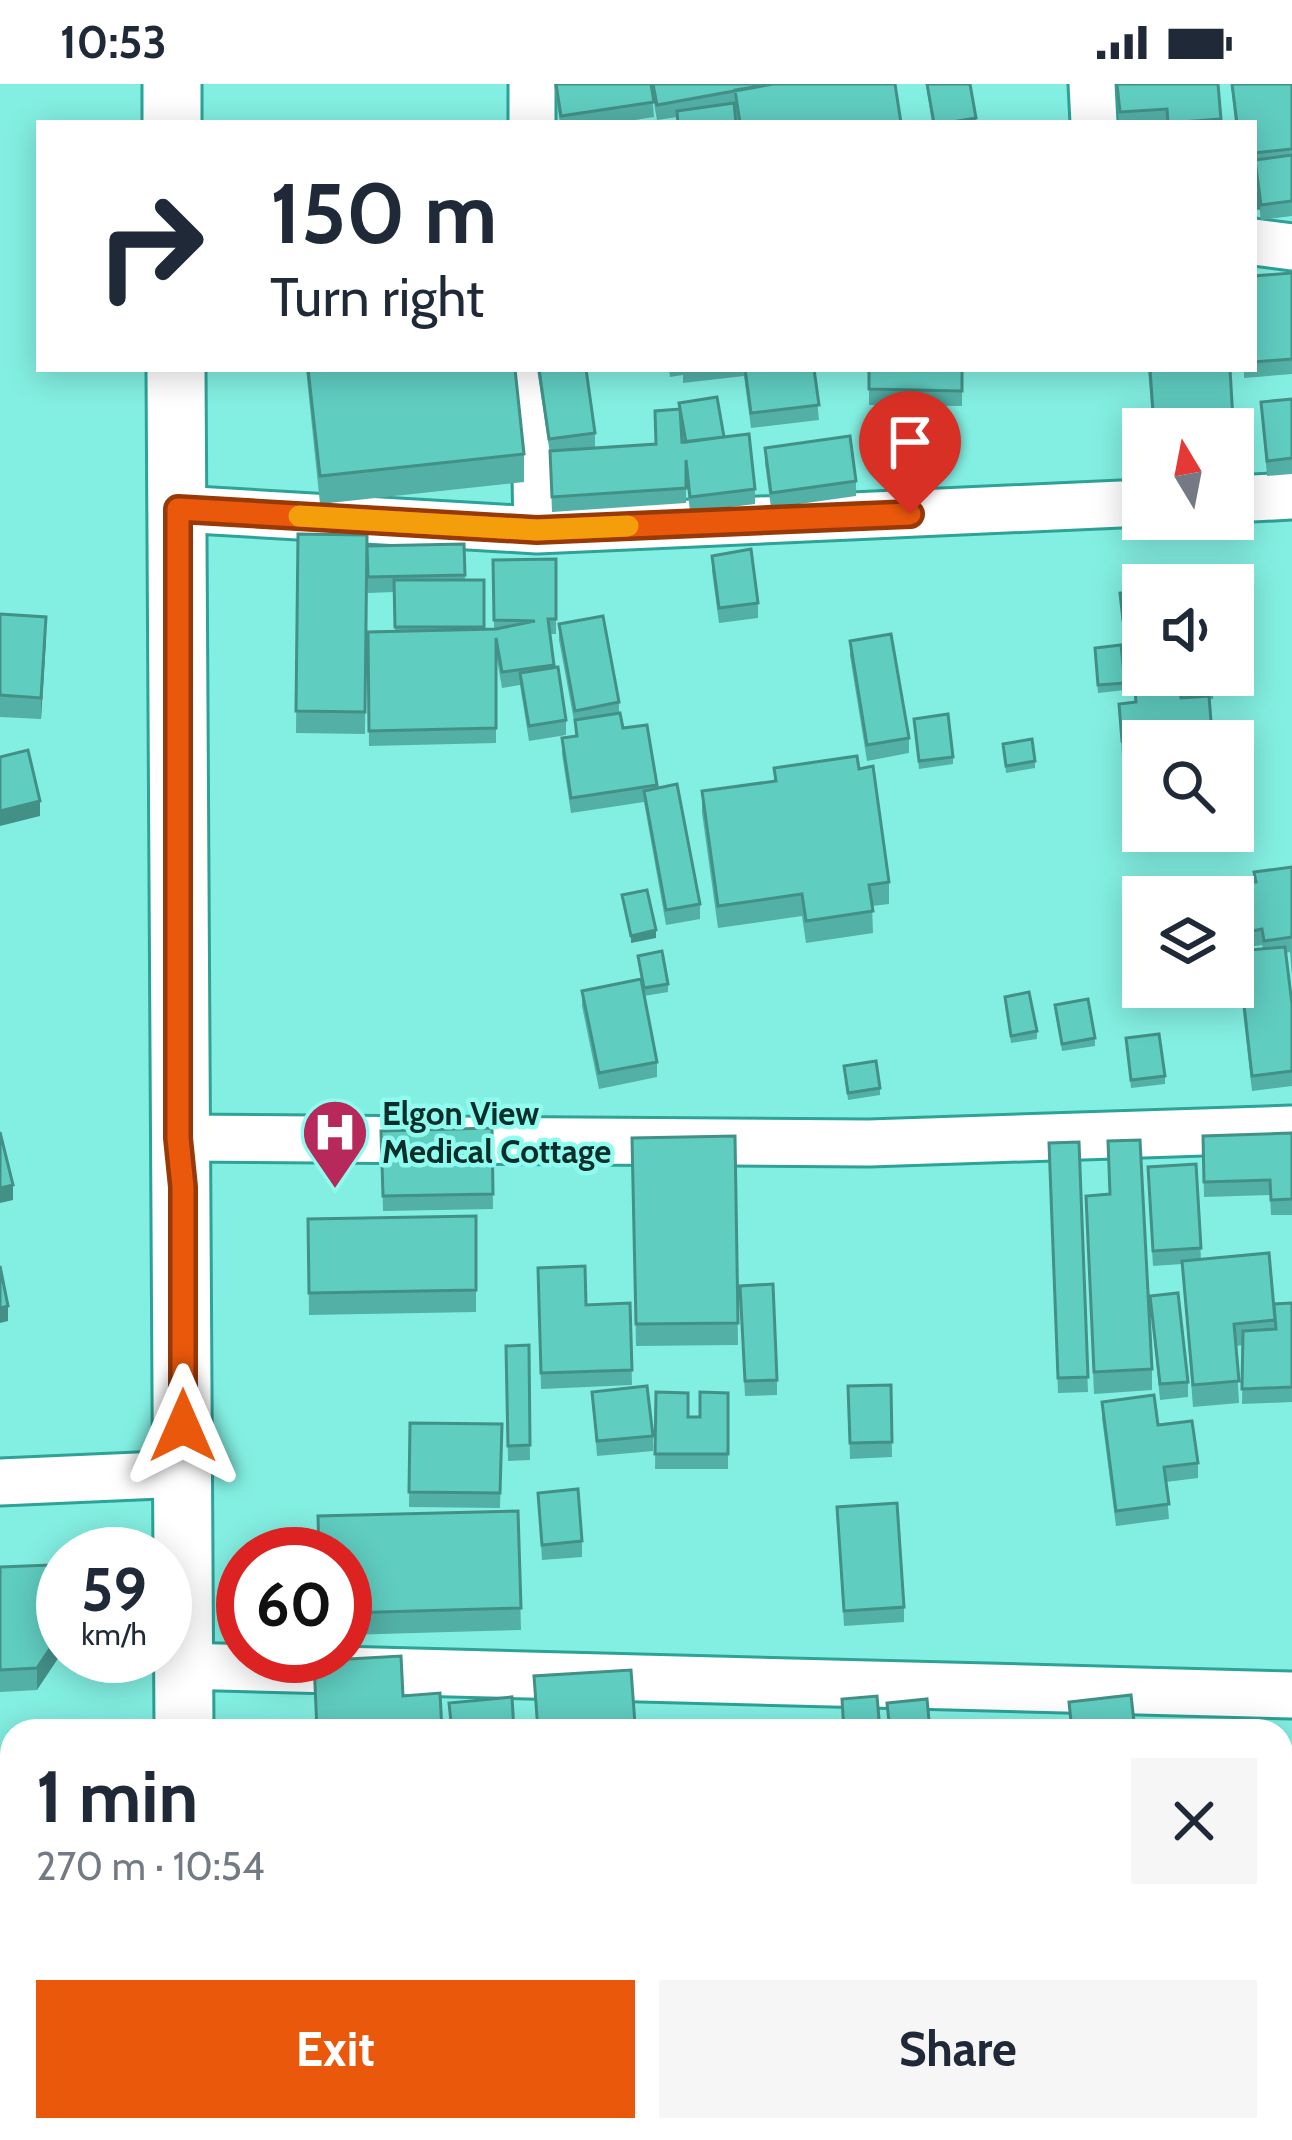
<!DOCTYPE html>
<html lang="en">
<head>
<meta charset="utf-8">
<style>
  :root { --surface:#fff; --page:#f6f6f7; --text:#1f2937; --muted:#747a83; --accent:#ea580c }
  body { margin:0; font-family:Cabin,sans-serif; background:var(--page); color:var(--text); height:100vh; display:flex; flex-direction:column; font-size:45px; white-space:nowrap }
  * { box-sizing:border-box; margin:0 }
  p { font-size:39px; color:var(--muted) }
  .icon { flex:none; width:66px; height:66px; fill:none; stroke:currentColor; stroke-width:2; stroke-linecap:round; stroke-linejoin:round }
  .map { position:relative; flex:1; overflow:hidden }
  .drawer { position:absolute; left:0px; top:1635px; width:1293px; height:423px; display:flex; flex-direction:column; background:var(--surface); border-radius:36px 36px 0 0; box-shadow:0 6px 30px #0003 }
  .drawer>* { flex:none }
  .guide { position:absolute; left:36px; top:36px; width:1221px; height:252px; border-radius:0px; box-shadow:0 6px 30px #0003; background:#fff; color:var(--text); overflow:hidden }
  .needle { width:78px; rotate:350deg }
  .fabs { position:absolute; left:1122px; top:324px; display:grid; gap:24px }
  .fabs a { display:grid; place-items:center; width:132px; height:132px; border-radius:0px; background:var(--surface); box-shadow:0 6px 30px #0003; font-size:60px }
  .speed { position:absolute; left:36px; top:1443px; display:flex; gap:24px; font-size:60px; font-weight:700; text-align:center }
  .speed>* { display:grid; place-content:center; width:156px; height:156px; border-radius:50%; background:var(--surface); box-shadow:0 6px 30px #0003; line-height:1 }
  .speed small { font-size:30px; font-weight:400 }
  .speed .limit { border:18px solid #d22; background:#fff; color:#111 }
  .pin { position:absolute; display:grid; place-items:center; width:102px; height:102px; color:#fff; margin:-123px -51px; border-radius:50% 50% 50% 0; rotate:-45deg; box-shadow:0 0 12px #0007 }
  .pin .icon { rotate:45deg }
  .me { position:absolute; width:132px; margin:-66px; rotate:0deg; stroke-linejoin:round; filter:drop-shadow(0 0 9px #0008) }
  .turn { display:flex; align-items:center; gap:42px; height:252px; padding:0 36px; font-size:54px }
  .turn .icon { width:156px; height:156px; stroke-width:2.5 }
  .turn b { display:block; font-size:84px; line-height:102px }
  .round { display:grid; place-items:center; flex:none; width:126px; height:126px; border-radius:0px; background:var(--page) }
  .summary { display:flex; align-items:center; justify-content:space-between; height:204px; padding:0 36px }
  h1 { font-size:72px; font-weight:800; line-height:90px }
  .primary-button { display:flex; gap:24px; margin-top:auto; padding:24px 36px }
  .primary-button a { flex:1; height:138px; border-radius:0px; background:var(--accent); color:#fff; font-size:48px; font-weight:800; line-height:138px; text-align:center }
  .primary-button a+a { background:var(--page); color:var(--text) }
  .status { display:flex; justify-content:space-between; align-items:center; height:84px; padding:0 60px; background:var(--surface); direction:ltr }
  .status svg { height:33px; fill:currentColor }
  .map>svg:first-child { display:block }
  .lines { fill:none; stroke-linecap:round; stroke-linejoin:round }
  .minor-casing { stroke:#2da297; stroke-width:51 }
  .major-casing { stroke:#2da297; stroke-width:63 }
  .minor { stroke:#fff; stroke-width:45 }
  .major { stroke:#fff; stroke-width:57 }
  .wall { fill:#53b0a6 }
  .shaded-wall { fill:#439087 }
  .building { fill:#60cdc1; stroke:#439087; stroke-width:3 }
  .route-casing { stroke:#983908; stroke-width:30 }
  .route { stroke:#ea580c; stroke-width:21 }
  .slow { stroke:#f59e0b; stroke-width:21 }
  .labels { text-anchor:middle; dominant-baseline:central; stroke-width:9; stroke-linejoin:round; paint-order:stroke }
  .poi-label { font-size:33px; font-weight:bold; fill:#0a2e2a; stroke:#90fcef; text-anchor:start }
</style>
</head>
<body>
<div class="status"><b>10:53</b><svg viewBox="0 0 49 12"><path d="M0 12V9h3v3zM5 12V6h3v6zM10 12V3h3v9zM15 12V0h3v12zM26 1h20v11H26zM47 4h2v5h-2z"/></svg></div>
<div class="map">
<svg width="1292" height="2056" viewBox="0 0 1292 2056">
  <rect width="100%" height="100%" fill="#83efe2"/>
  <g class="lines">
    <defs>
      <path id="minor" d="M1092 0 1094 39
        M532 39V0
        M1254 158 1292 163
        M534 285 537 446
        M1233 415 1292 412
        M178 425 537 446 1143 419
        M178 1054 869 1059 1292 1045
        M0 1398 183 1390
        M182 1582 1292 1611"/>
      <path id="major" d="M172 0V39
        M176 285 184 1647
        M194 2046 195 2056"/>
    </defs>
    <use href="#minor" class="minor-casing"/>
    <use href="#major" class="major-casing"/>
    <use href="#minor" class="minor"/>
    <use href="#major" class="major"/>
  </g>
  <path class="wall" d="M554 0H895L901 39H677V33L657 36 652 9 654 33 616 39H560Z
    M926 0 976 34V39H932Z
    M1116 0H1218L1221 39H1119Z
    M1231 0H1292V132L1261 136 1254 84V39H1235Z
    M1292 189V290L1244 294V285H1254V192Z
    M306 285H515L524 370V398L320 420Z
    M537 285H586L595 349V364L656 361 655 327 724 353 755 405V420L690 428 686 391V419L552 428 550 370Z
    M669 285H814L819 336 751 344 744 292 683 299V291L670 293Z
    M869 285H962V322L869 321Z
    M1148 285H1230L1233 336V358V345H1153Z
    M1292 315V390L1267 392 1261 318Z
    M765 364 856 397V412L771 424 765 379Z
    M298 450 367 451 365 650 296 649Z
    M464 460 465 496H484V545H494L493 476 556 475V550H550L554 583 566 636V651L529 657 520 601 502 604 496 570V659L369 662 368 548 395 547 394 508 368 509 367 462Z
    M712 472 758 519V534L719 539 712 487Z
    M1143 507V549L1123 551 1120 509Z
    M0 530 46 555 41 635 0 633Z
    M559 540 619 618V629L623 644 657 701 700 820V835L666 841 644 718 571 729 562 670V654L575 652V642L559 556Z
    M850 557 909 654V669L867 677 850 572Z
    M1095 571 1125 599V606L1098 609Z
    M1169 591H1214L1213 615H1209L1212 657H1143V670L1122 672 1119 620 1135 618V607L1169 604Z
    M914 635 953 673V680L919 685Z
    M1003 660 1035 677V684L1006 689Z
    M774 684 859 685 889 798V820L872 822 873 849 806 859 802 832 718 844 702 729V707L774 697Z
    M1292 783V892L1290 868 1286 869 1292 920V1002L1252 1007 1238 883V867L1263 865 1262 861 1242 864 1234 816V801L1254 798V788Z
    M638 872 668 900V908L644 912 657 978V993L599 1005 582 922V907L641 895Z
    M1005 913 1037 947V955L1011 959Z
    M1055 921 1095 954V962L1062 967Z
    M1126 954 1165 992V1000L1131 1004Z
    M844 982 880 1004V1011L848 1016Z
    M492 1044 493 1125 383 1127 381 1047Z
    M1292 1049V1131H1271L1270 1111 1204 1113 1203 1052Z
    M735 1052 738 1261 636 1262 632 1054Z
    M1079 1058 1088 1308 1058 1309 1049 1059Z
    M1196 1080 1201 1175 1274 1231 1292 1219V1318L1242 1320 1243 1261 1236 1262 1239 1319 1193 1323 1182 1180 1153 1182 1148 1099Z
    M1109 1110 1152 1285V1306L1094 1310 1086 1112Z
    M476 1132V1228L309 1231 308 1135Z
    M538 1184 586 1221 630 1219 632 1301 541 1305Z
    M1150 1212 1188 1298V1313L1160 1316Z
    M740 1217 777 1296V1311L745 1312Z
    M529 1261 530 1376 508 1377 506 1262Z
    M891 1301 892 1373 850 1375 848 1302Z
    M592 1308 653 1352V1367L597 1372Z
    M656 1308 688 1333H700L728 1309V1385H655Z
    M1102 1318 1158 1341 1198 1379V1394L1166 1398 1169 1435 1116 1442 1102 1334Z
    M410 1339 502 1340 500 1424 409 1423Z
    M538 1409 582 1457V1473L542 1476Z
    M837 1423 904 1523V1538L844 1542Z
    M518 1427 521 1546 345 1551V1470Z
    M51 1481 37 1606 0 1608V1483Z
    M631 1586 635 1647H537L534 1592Z
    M0 1780H12V2032H0Z
    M440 2046H660V2056H440Z
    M662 2046H852L851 2056H662Z
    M853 2046H1049V2056H853Z"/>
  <path class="shaded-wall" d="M46 533V555L41 635V614Z
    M40 717V732L0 742V727Z
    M656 846V854L631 859V852Z
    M13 1101V1116L0 1119V1104Z
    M8 1222V1237L0 1239V1224Z
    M63 1545V1567L37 1606V1584Z"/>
  <path class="building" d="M556 0H651L654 18 561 32Z
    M653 0H773L657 21Z
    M773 0H895L901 39H740L735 6Z
    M927 0H970L976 34 946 39H934Z
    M1117 0H1218L1221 35 1168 39 1167 25 1120 28Z
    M1232 0H1292V65L1254 69V39H1237Z
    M734 19 736 39H678L677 27Z
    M1292 71V117L1261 121 1255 76Z
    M1254 95 1259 124 1254 125Z
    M1292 189V275L1254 278V192Z
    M308 285H515L524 370 320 392Z
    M539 285H586L595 349 549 355Z
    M745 285H814L819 321 751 329Z
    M869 285H962V307L869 305Z
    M1150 285H1230L1233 336 1154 342Z
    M717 313 724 353 686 358 679 319Z
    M1292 315V374L1267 377 1261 318Z
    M680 325 682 358 749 350 755 405 690 413 686 376V404L552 413 550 367 656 360 655 327Z
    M850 352 856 397 771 409 765 364Z
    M298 450 367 451 365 628 296 627Z
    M464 460 465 491 368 493 367 462Z
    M751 465 758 519 719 524 712 472Z
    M556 475V535H548L554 581 502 588 496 554V644L369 647 368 548 496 545 535 537 494 536 493 476Z
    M394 496H484V543H395Z
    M1143 507V534L1123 536 1120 509Z
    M0 530 46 533 41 614 0 611Z
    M603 532 619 618 575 627 559 540Z
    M891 550 909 654 867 661 850 557Z
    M1121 561 1125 599 1098 601 1095 564Z
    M558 583 566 636 529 642 520 589Z
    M1169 591H1214L1213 600H1169Z
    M1180 603 1181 614 1209 612 1212 650 1122 657 1119 620 1136 618 1135 607Z
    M620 629 623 644 647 641 657 701 571 714 562 654 577 652 575 636Z
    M948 630 953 673 919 677 914 635Z
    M1032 655 1035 677 1006 682 1003 660Z
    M28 666 40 717 0 727V673Z
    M857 672 859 685 873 682 889 798 869 801 873 827 806 837 802 810 718 822 702 707 776 697 774 684Z
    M677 700 700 820 666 826 644 707Z
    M1292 783V853L1264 857 1262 845 1242 849 1234 801 1256 798 1254 788Z
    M647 806 656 846 631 852 622 811Z
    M1285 863 1292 920V987L1252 992 1238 867Z
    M662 867 668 900 644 904 638 872Z
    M641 895 657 978 599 989 582 907Z
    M1029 908 1037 947 1011 952 1005 913Z
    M1088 915 1095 954 1062 960 1055 921Z
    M1159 950 1165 992 1131 996 1126 954Z
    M876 977 880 1004 848 1009 844 982Z
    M492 1044 493 1110 383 1112 381 1047Z
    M0 1048 13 1101 0 1104Z
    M1292 1049V1115L1271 1116 1270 1096 1204 1098 1203 1052Z
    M735 1052 738 1239 636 1240 632 1054Z
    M1140 1056 1152 1285 1094 1288 1086 1112 1110 1110 1108 1057Z
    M1079 1058 1088 1293 1058 1294 1049 1059Z
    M1196 1080 1201 1164 1153 1167 1148 1083Z
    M476 1132V1206L309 1209 308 1135Z
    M1269 1169 1275 1236 1234 1240 1239 1297 1193 1301 1182 1177Z
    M0 1182 8 1222 0 1224Z
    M585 1182 586 1221 630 1219 632 1286 541 1289 538 1184Z
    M773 1200 777 1296 745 1297 740 1202Z
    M1178 1209 1188 1298 1160 1300 1150 1212Z
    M1292 1219V1303L1242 1305 1243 1247 1276 1245 1274 1220Z
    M529 1261 530 1361 508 1362 506 1262Z
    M891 1301 892 1358 850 1359 848 1302Z
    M647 1302 653 1352 597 1357 592 1308Z
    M656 1308 688 1309V1333H700V1308L728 1309V1370H655Z
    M1154 1311 1158 1341 1192 1337 1198 1379 1164 1383 1169 1420 1116 1427 1102 1318Z
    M410 1339 502 1340 500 1409 409 1408Z
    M578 1405 582 1457 542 1461 538 1409Z
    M897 1419 904 1523 844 1527 837 1423Z
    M518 1427 521 1524 345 1529V1470H319L318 1432Z
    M51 1481 63 1525V1545L37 1584 0 1586V1483Z
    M401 1572 403 1612 440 1609 442 1647H317L314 1577Z
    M631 1586 635 1640 538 1647 534 1592Z
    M1131 1611 1135 1647H1072L1069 1618Z
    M877 1612 880 1647H844L842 1615Z
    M512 1613 514 1647H452L449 1619Z
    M927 1615 930 1647H890L887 1619Z
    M0 1780H12V1995H0Z
    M1292 1831V1864L1286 1832Z
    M332 2046H417L418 2056H333Z
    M1051 2046H1105V2056H1052Z
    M1130 2046H1170V2056H1130Z
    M1183 2046H1245L1246 2056H1185Z"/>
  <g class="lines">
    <defs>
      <path id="route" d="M183 1342V1103L178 1054V425L537 446 910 430"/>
    </defs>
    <use href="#route" class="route-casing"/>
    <use href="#route" class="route"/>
    <path class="slow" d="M299 432 537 446 628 442"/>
  </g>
  <defs>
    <symbol id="hospital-pin" viewBox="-11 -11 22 30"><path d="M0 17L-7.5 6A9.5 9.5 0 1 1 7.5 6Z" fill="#b8295b" stroke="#90fcef"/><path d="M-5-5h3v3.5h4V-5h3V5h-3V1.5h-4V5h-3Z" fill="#fff"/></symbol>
  </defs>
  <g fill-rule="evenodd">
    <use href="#hospital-pin" x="297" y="1010" width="76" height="104"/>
  </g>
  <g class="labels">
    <g class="poi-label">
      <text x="382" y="1029">Elgon View<tspan x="382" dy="38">Medical Cottage</tspan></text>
    </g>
  </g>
</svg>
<div class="fabs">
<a><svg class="needle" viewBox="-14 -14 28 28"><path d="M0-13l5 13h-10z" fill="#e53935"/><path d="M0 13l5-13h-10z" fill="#747a83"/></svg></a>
<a><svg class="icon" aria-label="sound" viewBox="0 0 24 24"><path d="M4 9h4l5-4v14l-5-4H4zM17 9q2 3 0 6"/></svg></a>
<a><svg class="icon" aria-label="search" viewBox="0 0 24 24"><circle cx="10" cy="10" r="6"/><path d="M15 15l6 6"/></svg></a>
<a><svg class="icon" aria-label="layers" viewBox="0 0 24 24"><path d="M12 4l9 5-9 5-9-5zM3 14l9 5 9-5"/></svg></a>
</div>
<div class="speed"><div>59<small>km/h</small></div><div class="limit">60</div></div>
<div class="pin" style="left:910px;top:430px;background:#d93025"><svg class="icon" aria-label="arrive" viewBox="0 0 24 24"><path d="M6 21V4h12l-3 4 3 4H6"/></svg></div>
<svg class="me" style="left:183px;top:1342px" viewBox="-20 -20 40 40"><path d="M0-17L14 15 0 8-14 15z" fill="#ea580c" stroke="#fff" stroke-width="4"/></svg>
<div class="guide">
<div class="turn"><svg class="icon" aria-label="right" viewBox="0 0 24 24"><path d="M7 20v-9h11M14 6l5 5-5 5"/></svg><div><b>150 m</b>Turn right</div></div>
</div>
<section class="drawer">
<div class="summary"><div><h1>1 min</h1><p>270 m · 10:54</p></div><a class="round"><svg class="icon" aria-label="close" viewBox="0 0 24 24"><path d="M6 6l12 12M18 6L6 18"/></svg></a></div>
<div class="primary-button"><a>Exit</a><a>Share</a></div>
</section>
</div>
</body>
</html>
